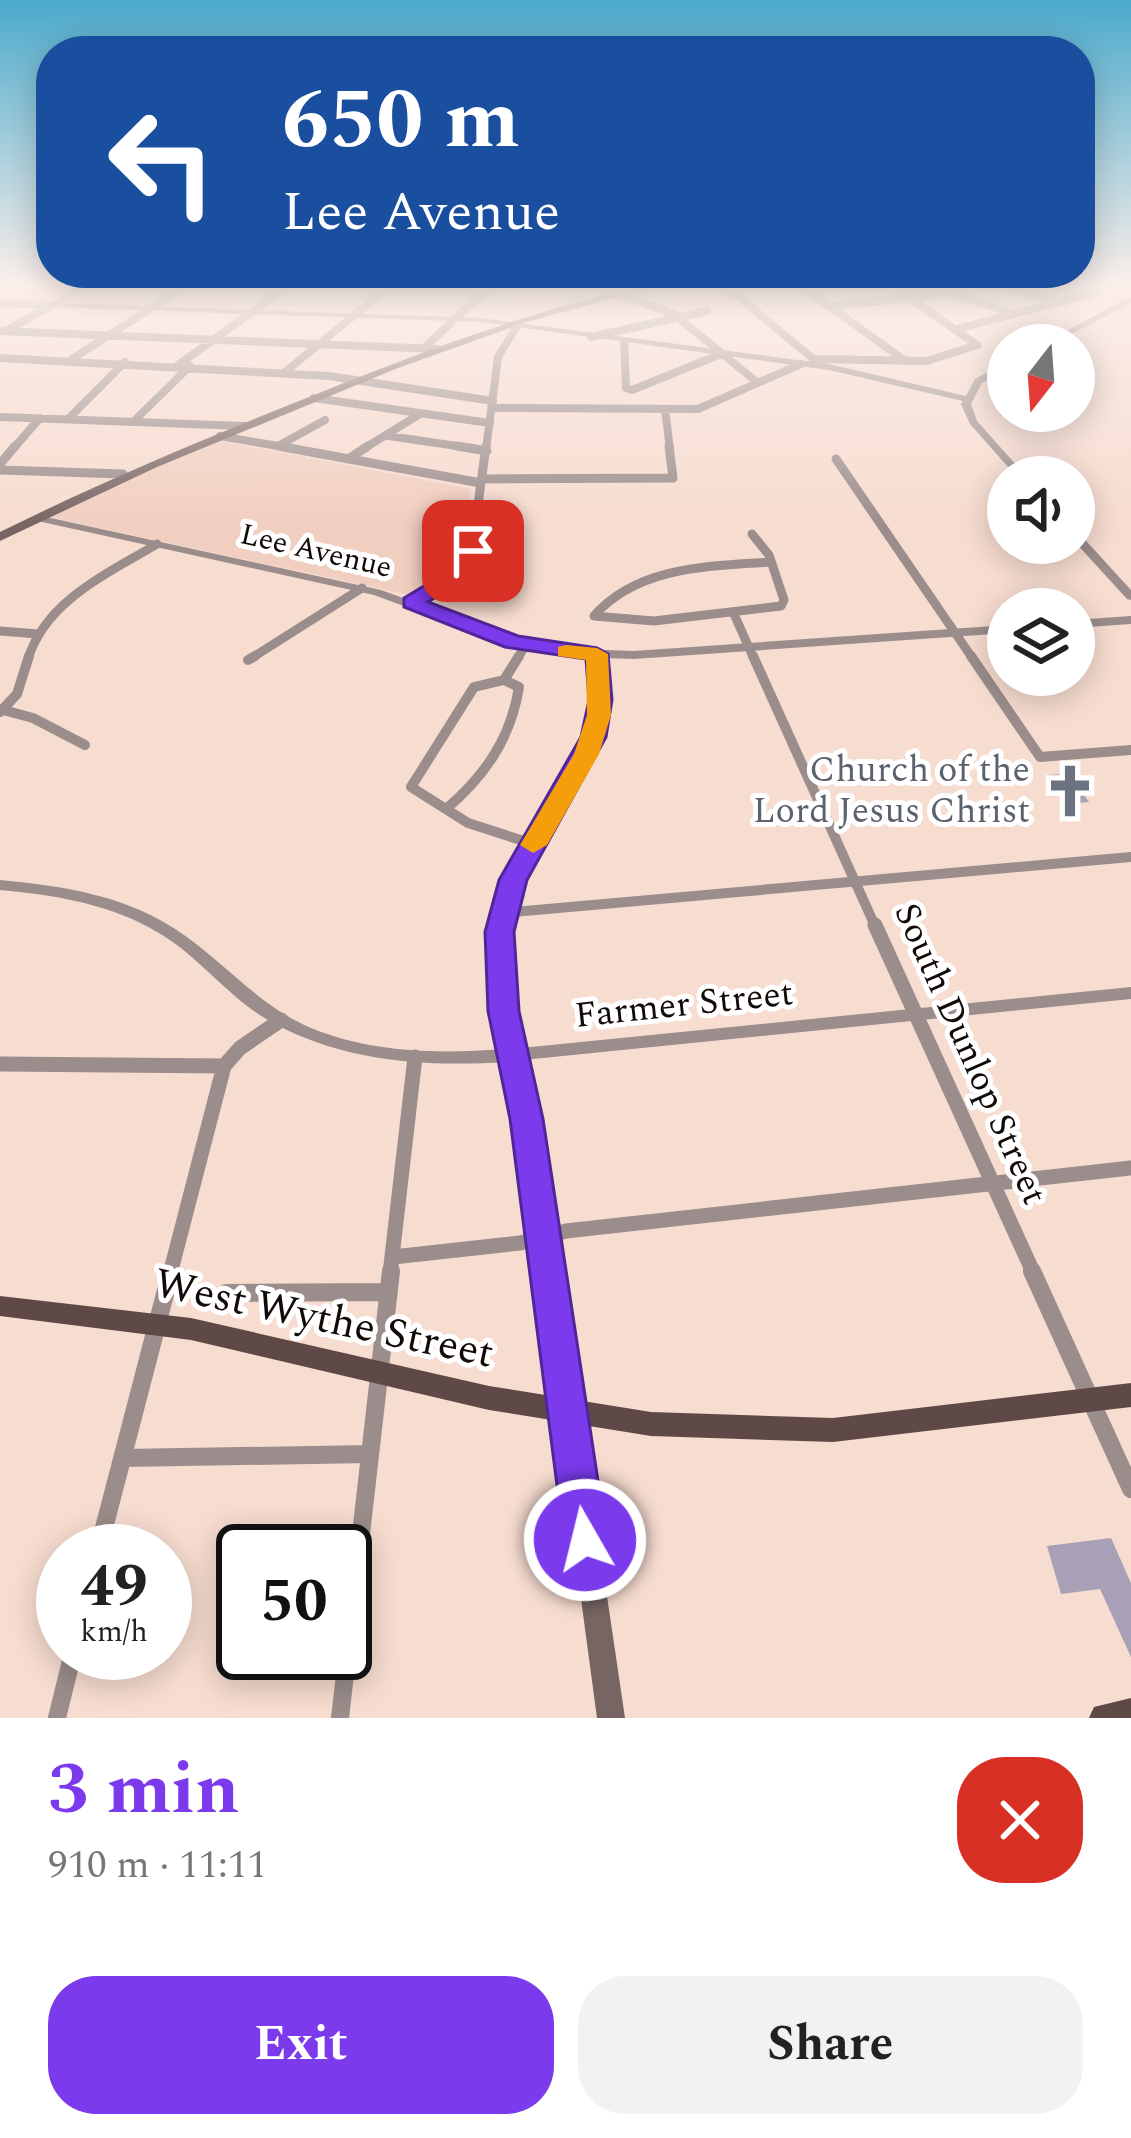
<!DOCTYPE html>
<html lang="en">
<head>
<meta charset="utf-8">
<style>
  :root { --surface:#fff; --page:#f2f2f2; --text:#222; --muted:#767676; --accent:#7c3aed }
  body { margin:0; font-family:Spectral,serif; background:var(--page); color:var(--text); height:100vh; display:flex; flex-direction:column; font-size:45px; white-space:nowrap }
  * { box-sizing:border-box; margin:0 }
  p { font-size:39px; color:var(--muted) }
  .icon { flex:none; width:66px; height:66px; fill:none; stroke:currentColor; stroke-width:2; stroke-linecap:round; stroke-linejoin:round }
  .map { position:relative; height:1718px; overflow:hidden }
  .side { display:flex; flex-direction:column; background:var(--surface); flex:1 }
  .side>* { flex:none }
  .banner { position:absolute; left:36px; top:36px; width:1059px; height:252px; border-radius:48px; box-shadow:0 6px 30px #0003; background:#1a4fa0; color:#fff; overflow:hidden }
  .needle { width:78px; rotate:197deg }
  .fabs { position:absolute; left:987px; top:324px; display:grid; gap:24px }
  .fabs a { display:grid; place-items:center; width:108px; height:108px; border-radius:50%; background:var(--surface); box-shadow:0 6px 30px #0003; font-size:60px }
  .speed { position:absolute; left:36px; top:1524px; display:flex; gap:24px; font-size:60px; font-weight:700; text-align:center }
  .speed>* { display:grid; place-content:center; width:156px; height:156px; border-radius:50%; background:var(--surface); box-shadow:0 6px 30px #0003; line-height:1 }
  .speed small { font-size:30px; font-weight:400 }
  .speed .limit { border:6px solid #111; border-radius:18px; background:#fff; color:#111 }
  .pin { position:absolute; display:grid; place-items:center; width:102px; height:102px; color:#fff; margin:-51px; border-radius:24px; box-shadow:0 6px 18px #0006 }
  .me { position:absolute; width:132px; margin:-66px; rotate:352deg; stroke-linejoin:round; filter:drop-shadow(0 0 9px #0008) }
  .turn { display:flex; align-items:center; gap:42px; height:252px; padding:0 48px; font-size:54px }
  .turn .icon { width:156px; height:156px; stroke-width:2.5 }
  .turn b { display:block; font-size:84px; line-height:102px }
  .round { display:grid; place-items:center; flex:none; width:126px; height:126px; border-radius:48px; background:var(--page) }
  .headline { display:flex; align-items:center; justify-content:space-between; height:204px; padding:0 48px }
  h1 { font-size:72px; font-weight:700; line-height:90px; color:var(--accent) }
  .primary-button { display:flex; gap:24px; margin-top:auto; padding:24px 48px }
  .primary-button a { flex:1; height:138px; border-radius:48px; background:var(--accent); color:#fff; font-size:48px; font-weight:700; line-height:138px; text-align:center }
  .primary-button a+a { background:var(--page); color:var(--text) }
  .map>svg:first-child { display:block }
  .built { fill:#f1cfc0 }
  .building { fill:#a8a0b7 }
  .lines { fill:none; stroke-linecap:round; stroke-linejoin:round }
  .minor-far4 { stroke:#9a8d8c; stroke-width:8 }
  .minor-far3 { stroke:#9a8d8c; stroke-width:9 }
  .minor-far2 { stroke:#9a8d8c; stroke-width:10 }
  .minor-far1 { stroke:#9a8d8c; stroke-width:15 }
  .minor { stroke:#9a8d8c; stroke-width:18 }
  .tertiary { fill:#9a8d8c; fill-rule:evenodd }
  .secondary { fill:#776563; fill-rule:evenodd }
  .primary { fill:#5e4947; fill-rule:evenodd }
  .route { fill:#7c3aed; stroke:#51269a; stroke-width:3 }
  .slow { fill:#f59e0b }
  .labels { text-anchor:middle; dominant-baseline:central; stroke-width:10; stroke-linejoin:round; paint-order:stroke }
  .far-street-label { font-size:30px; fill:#120a06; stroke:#fff }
  .worship-label { font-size:36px; fill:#5b616d; stroke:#fff; text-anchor:end }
  .street-label { font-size:36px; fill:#120a06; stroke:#fff }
  .near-street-label { font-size:42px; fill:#120a06; stroke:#fff }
</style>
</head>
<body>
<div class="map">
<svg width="1131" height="1718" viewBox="0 0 1131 1718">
  <rect width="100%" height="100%" fill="#f7dcd0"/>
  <path class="built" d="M216 440 471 489 459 560 410 595 50 517 97 490Z"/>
  <path class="building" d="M1077 773 1085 785H1077L1089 802 1069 804 1048 775Z
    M1111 1538 1131 1583V1657L1100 1589 1061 1594 1047 1546Z"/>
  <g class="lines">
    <path class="minor-far4" d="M363 285 486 289
      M724 285 816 361
      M800 285 904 360
      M1004 285 1054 301
      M946 291 1012 313
      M620 294 675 315 758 383
      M0 303 51 305
      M828 306 921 297 966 285
      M957 329 1097 292
      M0 331 437 349
      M6 331 52 305
      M591 337 707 311
      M624 341 626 388 632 390 721 354
      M425 347 490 286
      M0 358 329 376 493 401
      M72 359 187 285
      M814 359 927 361 977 345 910 298
      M178 365 290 285
      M285 372 391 285
      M314 398 490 423
      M492 408 698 409 801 364
      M665 409 670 449
      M0 417 244 426
      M68 419 125 362
      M134 421 190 366
      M220 436 295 449
      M389 436 477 449
      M278 446 325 420
      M13 449 40 418
      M363 449 420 414
      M486 449 498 357 516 328"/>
    <path class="minor-far3" d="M278 446 481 483
      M457 446 487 451
      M348 459 368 446
      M836 459 973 659
      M0 464 15 446
      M0 470 123 474
      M482 479 673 478 669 446
      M752 534 769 555 784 600 781 606 654 621 594 616C637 566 710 566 771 562
      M412 603 454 576 471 557 486 446
      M734 614 754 659
      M0 631 38 634
      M28 659C46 600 109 573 157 544
      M250 659 362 588
      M517 659 526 645"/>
    <path class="minor-far2" d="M519 656 504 680 474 687 411 787 468 823 533 844
      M753 656 876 928
      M971 656 1040 757 1131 750
      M248 660 255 656
      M0 709 33 718 85 745
      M0 712 17 694 29 656
      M446 809C485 776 511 738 519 687L504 680
      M502 913 1131 857"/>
    <path class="minor-far1" d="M875 925 1034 1274
      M0 1064 224 1066
      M393 1257 520 1243 566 1231 1131 1168
      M170 1274 224 1066 240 1048 281 1020
      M390 1274 415 1057"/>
    <path class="minor" d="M1032 1271 1131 1489
      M226 1293 389 1292
      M123 1458 370 1454
      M98 1551 171 1271
      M57 1718 73 1653
      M340 1718 391 1271"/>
    <path class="tertiary" d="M80 285H90L61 303 481 318 829 364 966 396 975 379 1008 361V368L982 383 971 404 977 421 1027 477H1017L970 424 961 404 963 401 829 370 481 322 52 307 48 305Z
      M1128 298H1131V303L1050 345H1040Z
      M37 515 381 590 516 639 577 649 634 651 1008 625V633L634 659 603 658 606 700 600 738 521 880 507 932 512 1011 521 1048 1131 987V999L523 1060 536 1119 579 1413 576 1420 568 1423 560 1420 557 1413 518 1119 506 1062C427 1067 345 1062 273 1023 238 1004 212 973 181 948 128 907 65 896 0 890V880C65 886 130 896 184 935 228 966 261 1007 311 1028 372 1053 439 1054 503 1049L496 1011 491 932 505 880 586 738 594 700 591 657 509 645 374 595 33 520V516Z
      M1074 531 1078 532 1131 590V600L1127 599 1074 541Z
      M1131 616V624L1074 628V620Z"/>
    <path class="secondary" d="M644 285H660L527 322 398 368 157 467 0 541V532C99 483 201 440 304 399 415 354 527 312 644 285Z
      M568 1402 577 1405 580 1413 625 1718H597L556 1413 559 1405Z"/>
    <path class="primary" d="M0 1296 191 1318 489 1386 651 1412 833 1418 1131 1383V1407L833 1442 651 1436 489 1410 191 1340 0 1316Z
      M1131 1698V1718H1089L1094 1707Z"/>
  </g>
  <linearGradient id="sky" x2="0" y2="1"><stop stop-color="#4baacc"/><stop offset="0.54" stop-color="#fbefea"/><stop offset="1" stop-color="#fbefea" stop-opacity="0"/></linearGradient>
  <rect width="1131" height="526" fill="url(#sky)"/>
  <path class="route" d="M466 547 483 551 461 581 428 602 518 636 597 648 608 654 612 700 606 737 527 880 514 932 519 1011 543 1119 607 1540 601 1555 585 1561 570 1555 564 1540 510 1119 488 1011 485 932 499 880 581 737 589 700 586 659 505 647 404 607V598L447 572Z"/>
  <path class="slow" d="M566 645 597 648 608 654 611 715 599 754 547 845 533 853 520 845 574 754 587 715 586 660 558 656V647Z"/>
  <defs>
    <symbol id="church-bare" viewBox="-9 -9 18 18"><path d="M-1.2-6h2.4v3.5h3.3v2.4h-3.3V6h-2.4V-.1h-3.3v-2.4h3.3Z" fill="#6b7280" stroke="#fff" stroke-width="2.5" paint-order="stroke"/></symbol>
  </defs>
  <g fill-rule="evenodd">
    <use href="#church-bare" x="1032" y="753" width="76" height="76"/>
  </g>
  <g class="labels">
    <g class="far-street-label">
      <text transform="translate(316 551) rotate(13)">Lee Avenue</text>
    </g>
    <g class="worship-label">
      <text x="1030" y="770">Church of the<tspan x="1030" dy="41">Lord Jesus Christ</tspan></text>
    </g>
    <g class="street-label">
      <text transform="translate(684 1005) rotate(-6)">Farmer Street</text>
      <text transform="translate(970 1054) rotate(66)">South Dunlop Street</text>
    </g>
    <g class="near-street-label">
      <text transform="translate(324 1319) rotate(12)">West Wythe Street</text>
    </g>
  </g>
</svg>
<div class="fabs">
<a><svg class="needle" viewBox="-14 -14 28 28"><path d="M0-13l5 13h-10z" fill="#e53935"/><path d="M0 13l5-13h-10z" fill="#767676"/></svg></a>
<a><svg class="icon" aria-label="sound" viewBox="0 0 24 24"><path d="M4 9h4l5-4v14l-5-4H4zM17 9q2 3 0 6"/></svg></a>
<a><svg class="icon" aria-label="layers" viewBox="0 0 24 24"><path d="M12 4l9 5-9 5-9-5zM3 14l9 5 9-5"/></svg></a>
</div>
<div class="speed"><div>49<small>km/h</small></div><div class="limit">50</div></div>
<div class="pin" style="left:473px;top:551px;background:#d93025"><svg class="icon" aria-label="arrive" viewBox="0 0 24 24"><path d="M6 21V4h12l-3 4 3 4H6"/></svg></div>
<svg class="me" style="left:585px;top:1540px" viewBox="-20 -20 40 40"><circle r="17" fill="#7c3aed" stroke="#fff" stroke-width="3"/><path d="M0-11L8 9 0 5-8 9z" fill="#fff"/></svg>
<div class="banner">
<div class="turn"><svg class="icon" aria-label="left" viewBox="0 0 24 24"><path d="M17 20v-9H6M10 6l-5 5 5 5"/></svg><div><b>650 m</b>Lee Avenue</div></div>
</div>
</div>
<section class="side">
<div class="headline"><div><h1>3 min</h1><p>910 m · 11:11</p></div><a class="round" style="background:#d93025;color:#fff"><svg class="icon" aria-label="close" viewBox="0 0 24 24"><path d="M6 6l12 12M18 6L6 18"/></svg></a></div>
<div class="primary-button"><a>Exit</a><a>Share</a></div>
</section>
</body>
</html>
